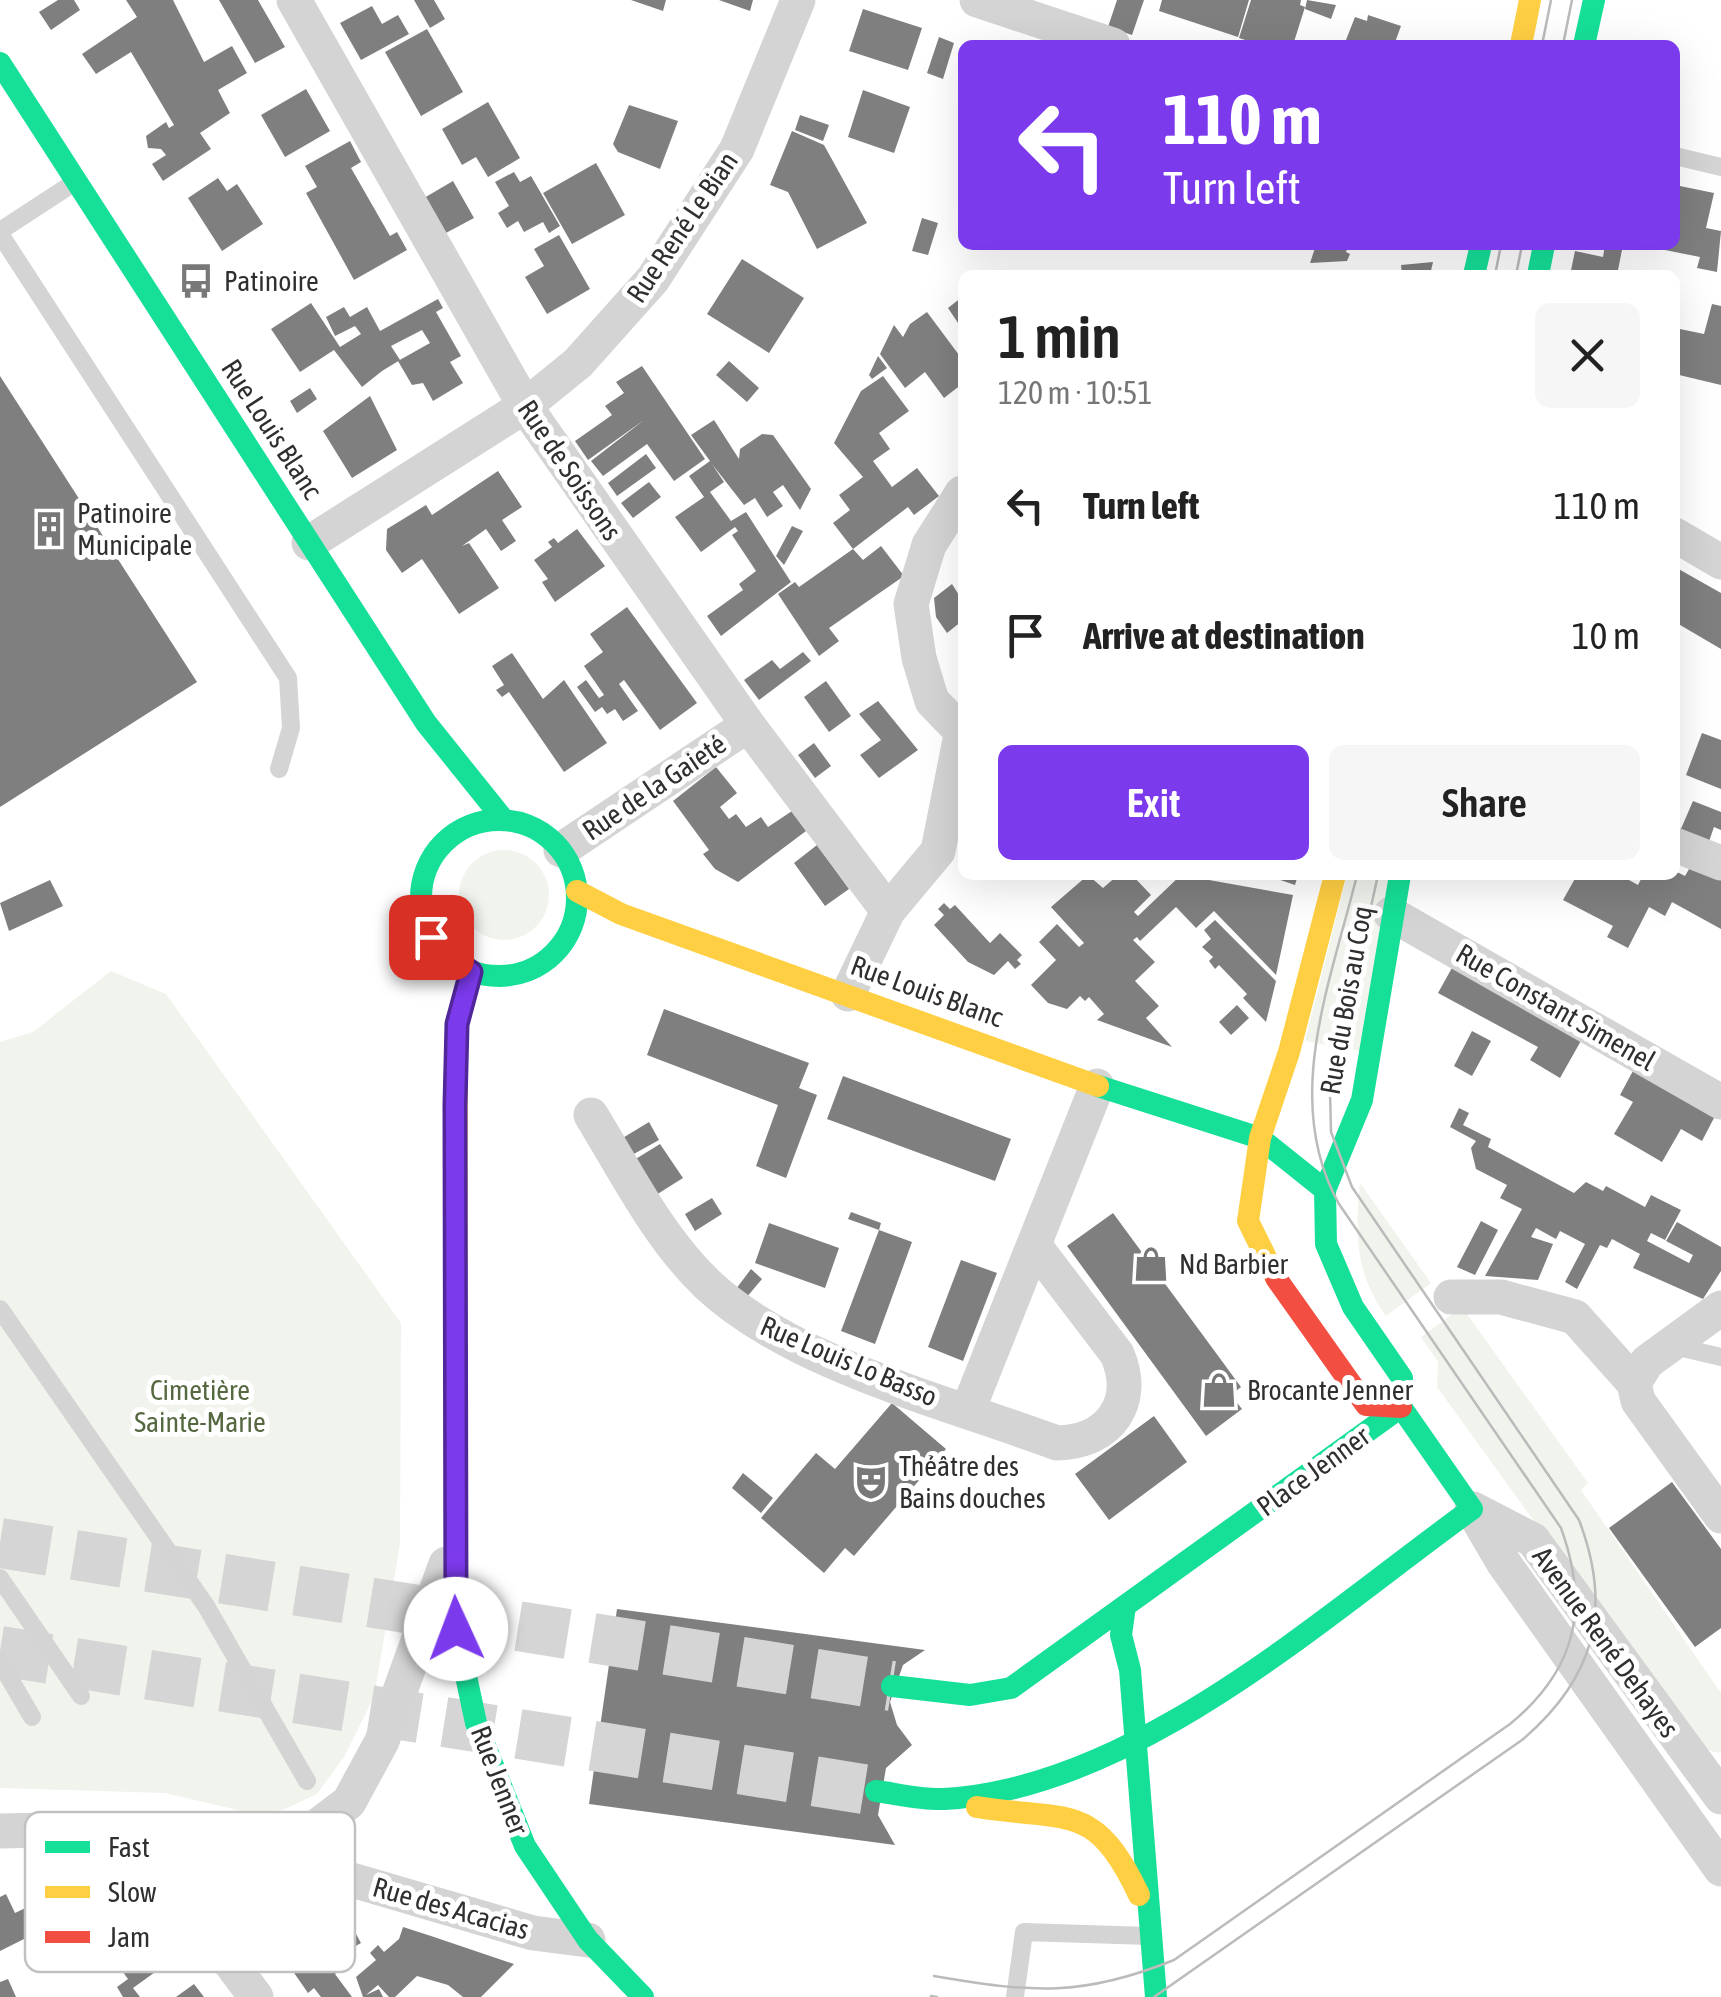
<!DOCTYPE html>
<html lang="en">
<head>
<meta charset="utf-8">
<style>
  :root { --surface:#fff; --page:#f6f6f6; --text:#222; --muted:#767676; --accent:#7c3aed }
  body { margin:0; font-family:"Asap Condensed",sans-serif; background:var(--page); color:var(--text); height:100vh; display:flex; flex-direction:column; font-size:38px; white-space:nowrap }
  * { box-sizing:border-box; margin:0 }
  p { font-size:32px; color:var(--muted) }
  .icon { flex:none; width:55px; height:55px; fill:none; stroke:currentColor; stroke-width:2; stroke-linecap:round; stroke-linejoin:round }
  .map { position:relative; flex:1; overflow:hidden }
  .sheet { position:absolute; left:958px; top:270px; width:722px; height:610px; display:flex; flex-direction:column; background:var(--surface); border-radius:15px; box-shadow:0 10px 40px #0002 }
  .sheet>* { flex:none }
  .top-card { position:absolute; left:958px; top:40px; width:722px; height:210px; border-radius:15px; box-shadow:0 10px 40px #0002; background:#7c3aed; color:#fff; overflow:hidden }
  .pin { position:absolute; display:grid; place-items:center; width:85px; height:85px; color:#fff; margin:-42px; border-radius:20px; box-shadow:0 5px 15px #0006 }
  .me { position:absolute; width:110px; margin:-55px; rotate:358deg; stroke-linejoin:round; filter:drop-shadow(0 0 8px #0008) }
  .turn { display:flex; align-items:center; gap:35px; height:210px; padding:0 40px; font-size:45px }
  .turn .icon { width:130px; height:130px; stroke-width:2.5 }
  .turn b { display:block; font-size:70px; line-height:85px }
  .round { display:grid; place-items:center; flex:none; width:105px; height:105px; border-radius:15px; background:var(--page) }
  .head { display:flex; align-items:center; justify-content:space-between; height:170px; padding:0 40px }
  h1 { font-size:60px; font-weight:600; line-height:75px }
  .primary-button { display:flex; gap:20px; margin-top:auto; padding:20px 40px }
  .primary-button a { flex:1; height:115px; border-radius:15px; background:var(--accent); color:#fff; font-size:40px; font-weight:600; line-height:115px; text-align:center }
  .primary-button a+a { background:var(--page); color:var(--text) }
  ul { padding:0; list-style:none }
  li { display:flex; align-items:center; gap:30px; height:130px; padding:0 40px }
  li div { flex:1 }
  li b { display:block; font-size:38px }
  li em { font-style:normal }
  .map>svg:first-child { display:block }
  .green { fill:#f1f4ed }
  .building { fill:#7f7f7f }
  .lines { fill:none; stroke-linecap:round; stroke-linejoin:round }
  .secondary-tunnel { stroke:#d5d5d5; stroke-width:50; stroke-dasharray:50 25; stroke-linecap:butt }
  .lane { stroke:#d4d4d4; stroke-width:18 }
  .street { stroke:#d4d4d4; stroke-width:35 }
  .fast { stroke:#16e098; stroke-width:22 }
  .slow { stroke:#ffcf43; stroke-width:22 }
  .jam { stroke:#f24e42; stroke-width:22 }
  .tram { stroke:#bbb; stroke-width:2.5 }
  .route-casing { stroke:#51269a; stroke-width:25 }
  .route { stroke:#7c3aed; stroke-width:18 }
  .labels { text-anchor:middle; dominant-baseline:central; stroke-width:10; stroke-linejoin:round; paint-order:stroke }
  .street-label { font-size:28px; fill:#2f2f2f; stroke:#fff }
  .poi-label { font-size:28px; fill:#2f2f2f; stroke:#fff; text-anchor:start }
  .park-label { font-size:28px; fill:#55683f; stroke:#fff }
  .key { fill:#fff; stroke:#c1c1c1; stroke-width:2.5 }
  .key-label { font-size:28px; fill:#2f2f2f }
</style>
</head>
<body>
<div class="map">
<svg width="1721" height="1997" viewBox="0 0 1721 1997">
  <rect width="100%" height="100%" fill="#fff"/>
  <path class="green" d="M459 895a45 45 0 1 1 90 0a45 45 0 1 1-90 0Z
    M1347 875H1391L1361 1051 1305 1041Z
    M111 971 166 994 401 1323 400 1544 374 1697 344 1757 317 1794 283 1810 246 1812 165 1793 0 1788V1042L33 1032Z
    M1360 1183 1431 1283 1386 1316C1355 1273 1355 1234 1360 1183Z
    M1462 1307 1588 1483 1581 1490 1721 1693V1753L1699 1749 1437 1387 1438 1362 1421 1337Z"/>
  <path class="building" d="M58 0H74L80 10 51 30 39 12Z
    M126 0H173L204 62 232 46 247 73 218 90 230 113 200 133 211 149 163 181 152 164 166 155 161 149 148 148 146 136 166 122 169 128 174 125 131 52 96 74 82 54 137 17Z
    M219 0H258L285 47 255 63Z
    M414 0H434L445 19 430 28Z
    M631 0H666L663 11Z
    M719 0H753L750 11Z
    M1117 0H1144L1132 35 1108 27Z
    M1162 0H1249L1238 37 1159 11Z
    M1251 0H1301L1300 5 1305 7 1293 45H1261L1239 38Z
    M1307 0 1336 5 1331 19 1305 9Z
    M372 6 382 24 398 15 409 34 361 60 340 23Z
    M863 9 922 28 908 70 849 51Z
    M1368 15 1401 26 1394 45H1344L1355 17 1367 21Z
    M427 29 463 92 421 116 385 52Z
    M939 37 954 43 943 79 927 73Z
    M306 89 330 131 285 157 261 115Z
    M863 90 910 107 894 153 848 137Z
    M488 102 520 158 488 177 476 157 462 165 442 129Z
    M629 105 678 121 660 169 618 152 613 144Z
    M800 115 829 125 823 141 795 130Z
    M792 131 824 145 867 223 817 249 788 192 770 185Z
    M350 141 361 162 351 168 390 236 397 232 407 250 354 280 306 193 317 187 305 166Z
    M596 163 625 215 572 244 543 193Z
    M514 172 520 182 531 176 560 226 549 233 543 222 524 232 518 221 507 228 498 213 509 206 495 182Z
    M218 178 227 191 237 184 263 224 222 251 188 198Z
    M453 181 474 218 444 234 424 198Z
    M1675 185 1714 193 1706 228 1721 231 1717 272 1697 268 1700 257 1650 247 1675 245Z
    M922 218 938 223 928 255 912 251Z
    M559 235 590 289 547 314 525 277 544 266 534 249Z
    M1316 245H1348L1346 252 1350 254 1347 261 1310 263Z
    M1605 245H1623L1617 275H1570L1575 251 1603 257Z
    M742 259 804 298 769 353 707 314Z
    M1433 262 1430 275H1402L1401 265Z
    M962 297V329L948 308Z
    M438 299 443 308 436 312 461 356 450 362 463 383 433 401 423 383 412 385 398 361 430 343 422 330 391 346 400 360 382 371 362 387 334 350 300 372 271 329 311 303 340 347 361 334 355 326 335 336 326 317 344 307 350 317 367 307 380 331Z
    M1712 304 1721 306V385L1675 374V328L1704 334Z
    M927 312 962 359V384L944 398 925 372 905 388 880 354 894 325 903 337 910 324Z
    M878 356 887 368 872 379 869 375Z
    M729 361 759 388 747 402 716 375Z
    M642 366 705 459 674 481 647 444 603 476 591 461 644 420 588 460 575 441 612 415 605 406 624 393 616 382Z
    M0 376 197 682 0 807Z
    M883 376 909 411 879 433 890 449 873 461 892 487 917 468 939 496 914 515 908 507 853 549 863 560 881 546 904 576 829 628 839 641 819 656 778 594 795 582 799 587 853 549 833 523 850 510 839 495 863 477 834 443 861 391Z
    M310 388 317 399 297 413 290 401Z
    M370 396 397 450 352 478 323 431Z
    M714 420 739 459 740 449 762 434 773 435 811 489 800 510 783 485 773 492 783 506 767 517 755 498 744 505 712 464 724 482 710 492 731 521 746 512 791 582 721 636 707 616 743 590 739 584 756 571 732 535 738 531 735 527 701 552 675 517 704 497 689 476 710 461 691 435Z
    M646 454 656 468 617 496 608 483Z
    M498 471 522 507 502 520 516 541 501 551 486 529 462 546 469 543 499 588 459 614 422 559 402 573 386 550 387 529 426 505 432 515Z
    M649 482 661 497 633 518 621 503Z
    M792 526 803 531 784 565 776 556Z
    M577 529 605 566 555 602 542 582 548 579 534 560 552 547 548 542 554 538 558 543Z
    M1675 567 1721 593V649L1675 622Z
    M952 584 962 600V621L947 633 936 617 934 598Z
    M627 607 697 703 660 730 624 680 619 684 638 711 623 721 615 709 607 714 602 707 595 712 577 687 586 680 599 698 604 695 584 666 603 652 590 634Z
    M803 652 811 661 759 700 744 680 772 660 780 669Z
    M512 653 543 699 564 680 607 743 564 772 509 692 502 697 496 690 504 685 492 666Z
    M826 681 851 716 829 732 804 697Z
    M878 701 918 750 879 778 860 755 881 740 859 714Z
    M1702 733 1721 740V789L1686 775Z
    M814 743 831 766 815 778 798 755Z
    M716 767 737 793 720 807 729 819 736 814 746 827 761 817 768 827 792 811 806 831 738 882 715 869 703 854 709 850 673 801Z
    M1693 801 1721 812V830L1714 827 1706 850 1677 838Z
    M817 845 849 889 825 906 794 863Z
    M1692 864 1721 875V929L1672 902 1665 916 1649 907 1628 948 1607 937 1613 926 1563 900 1577 875H1620L1638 885 1643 875H1675V871L1685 876Z
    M1088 875 1103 888 1118 875H1132L1151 895 1134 912 1138 916 1181 875 1293 895 1276 975 1214 911 1196 928 1176 907 1140 941 1137 937 1133 940 1155 962 1135 981 1159 1006 1146 1018 1172 1047 1097 1020 1104 1014 1089 997 1085 1001 1080 996 1067 1009 1048 1003 1031 985 1056 960 1039 942 1057 924 1079 947 1084 943 1051 907Z
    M1266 875H1298L1295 885Z
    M50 880 63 906 9 931 0 903Z
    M944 903 950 909 955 905 990 943 1000 933 1022 955 1017 960 1021 964 1015 969 1008 961 994 975 968 962 934 925 944 915 938 909Z
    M1215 920 1276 981 1266 1022 1243 998 1247 994 1219 965 1215 969 1209 961 1213 957 1202 947 1211 939 1204 930Z
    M1453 966 1582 1039 1560 1078 1530 1060 1538 1047 1438 993Z
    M1237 1005 1249 1018 1231 1035 1219 1022Z
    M664 1009 809 1063 799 1088 817 1095 786 1178 756 1166 778 1105 647 1055Z
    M1472 1031 1491 1041 1472 1076 1454 1066Z
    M1634 1069 1715 1116 1702 1141 1681 1129 1662 1162 1614 1134 1633 1102 1620 1095Z
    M843 1076 1011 1139 995 1181 827 1119Z
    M1459 1108 1469 1113 1463 1125 1491 1139 1488 1147 1574 1193 1586 1182 1603 1191 1606 1186 1645 1207 1651 1195 1681 1210 1665 1240 1651 1233 1647 1241 1689 1263 1693 1255 1666 1241 1677 1222 1721 1247V1271L1703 1299 1633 1268 1640 1254 1612 1239 1607 1248 1600 1245 1577 1289 1565 1282 1585 1244 1560 1231 1556 1239 1536 1228 1531 1237 1553 1244 1538 1280 1485 1276 1522 1209 1500 1198 1507 1185 1476 1169 1471 1148 1476 1141 1450 1127Z
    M649 1122 659 1140 632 1155 621 1139Z
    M660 1144 683 1178 656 1195 634 1160Z
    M712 1198 722 1214 695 1231 685 1214Z
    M851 1212 881 1223 879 1230 848 1219Z
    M1113 1213 1241 1387 1231 1395 1242 1409 1206 1436 1067 1246Z
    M1481 1221 1498 1230 1475 1275 1457 1267Z
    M769 1223 839 1248 825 1288 755 1263Z
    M879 1230 912 1242 875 1344 841 1331Z
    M961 1260 997 1273 963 1361 928 1347Z
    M751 1269 762 1279 746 1298 736 1289Z
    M892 1403 946 1449 854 1556 845 1548 824 1573 761 1518 816 1453 835 1469Z
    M1154 1416 1187 1462 1109 1520 1075 1474Z
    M743 1473 773 1498 761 1513 732 1488Z
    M1672 1482 1721 1549V1628L1695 1647 1609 1528Z
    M617 1609 925 1650 903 1665 890 1702 897 1725 912 1745 886 1768 878 1815 895 1845 589 1804Z
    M29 1869 56 1870 89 1919 124 1894 176 1957 133 1988 140 1997H123L117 1987 128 1979 98 1938 71 1957 65 1950 80 1943 64 1919 0 1951V1897L6 1894 15 1913 48 1897Z
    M320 1904 343 1910 361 1943 345 1952Z
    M403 1927 431 1936 514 1964 481 1997H463L448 1985 417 1976 395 1997H389L378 1985 366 1995 379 1989 383 1997H363L356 1977 376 1960 370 1953 378 1945 384 1952 399 1939Z
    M316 1933 342 1969 335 1974 352 1997H321L314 1988 308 1993 283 1957Z
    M8 1979 16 1997H0V1982Z
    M194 1984 204 1997H176Z"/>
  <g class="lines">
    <path class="secondary-tunnel" d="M0 1543 892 1686
      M0 1651 876 1791"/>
    <path class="lane" d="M1675 156 1721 167
      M0 231 72 184
      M0 234 288 678 291 728 279 769
      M0 1309 206 1606 307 1781
      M1670 1345 1721 1357
      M0 1578 81 1696
      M0 1662 32 1717
      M1015 1997 1024 1932 1149 1936"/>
    <path class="street" d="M294 0 525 406 748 725 888 911
      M977 0 1113 45
      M1675 535 1721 562
      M309 543 525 406 578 363 653 279 737 149 798 0
      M961 731 932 701 919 658 911 604 929 545 962 493
      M1675 845 1721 863
      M561 850 748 725
      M1391 914 1721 1102
      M848 994 888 911 938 851 962 730
      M591 1115C626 1172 658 1237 707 1284 792 1364 947 1402 1057 1443 1110 1442 1138 1402 1117 1354L1034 1245
      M1451 1297H1501L1575 1317 1634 1383 1638 1401 1721 1516
      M1634 1383 1647 1362 1721 1308
      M968 1410 1097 1086
      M1472 1509 1503 1562 1721 1869
      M1473 1509 1533 1540 1721 1797
      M0 1831 45 1830 239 1847 533 1933 588 1940
      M137 1838 256 1997
      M245 1846 311 1831 349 1802 382 1741 446 1564"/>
    <path class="fast" d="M1584 45 1594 0
      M0 63 426 723 504 820
      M1474 275 1481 245
      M1538 275 1544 245
      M421 898a78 78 0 1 1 156 0a78 78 0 1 1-156 0Z
      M1400 875 1362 1100 1325 1190 1326 1244 1353 1307 1402 1378 1401 1407
      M1098 1086 1260 1138 1325 1190
      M456 1429V1629L476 1723 525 1846 588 1940 643 1997
      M1125 1606 1121 1635 1130 1670 1156 1997
      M892 1686 970 1695 1011 1688 1401 1407
      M876 1791C898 1794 922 1800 944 1799 1136 1788 1322 1617 1472 1509L1401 1407"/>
    <path class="slow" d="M1521 45 1530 0
      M577 891 621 914 1098 1086
      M1276 1278 1248 1221 1260 1138 1289 1052 1335 875
      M456 1429 457 1024 471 971
      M977 1807C1068 1822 1094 1800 1139 1895"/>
    <path class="jam" d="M1276 1278 1366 1405 1401 1407"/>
    <path class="tram" d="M1542 45 1551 0
      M1563 45 1572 0
      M1495 275 1501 245
      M1516 275 1522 245
      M934 1976C1032 1993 1083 1997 1174 1960L1510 1724C1576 1670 1590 1608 1561 1528L1339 1204C1281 1100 1331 982 1357 875
      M931 1996 937 1997
      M1154 1997 1522 1740C1595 1678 1613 1609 1579 1520L1352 1187 1331 1132 1330 1092 1378 875"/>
  </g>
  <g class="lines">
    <defs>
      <path id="route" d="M431 937 443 953 471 972 457 1024 455 1105 456 1629"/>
    </defs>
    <use href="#route" class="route-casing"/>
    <use href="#route" class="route"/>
  </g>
  <defs>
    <symbol id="bus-bare" viewBox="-9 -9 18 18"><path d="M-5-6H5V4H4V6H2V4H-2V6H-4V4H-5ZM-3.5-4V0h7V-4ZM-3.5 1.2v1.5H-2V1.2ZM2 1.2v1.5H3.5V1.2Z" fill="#787878" stroke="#fff" stroke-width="2.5" paint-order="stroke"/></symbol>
    <symbol id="building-bare" viewBox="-9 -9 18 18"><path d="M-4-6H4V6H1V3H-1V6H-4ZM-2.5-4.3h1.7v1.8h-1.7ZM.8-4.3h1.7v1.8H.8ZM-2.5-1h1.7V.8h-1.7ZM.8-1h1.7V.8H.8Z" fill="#787878" stroke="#fff" stroke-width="2.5" paint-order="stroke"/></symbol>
    <symbol id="shop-bare" viewBox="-9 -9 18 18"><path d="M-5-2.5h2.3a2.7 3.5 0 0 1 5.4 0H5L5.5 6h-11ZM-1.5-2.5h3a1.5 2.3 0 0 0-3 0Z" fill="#787878" stroke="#fff" stroke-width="2.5" paint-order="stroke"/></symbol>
    <symbol id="theatre-bare" viewBox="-9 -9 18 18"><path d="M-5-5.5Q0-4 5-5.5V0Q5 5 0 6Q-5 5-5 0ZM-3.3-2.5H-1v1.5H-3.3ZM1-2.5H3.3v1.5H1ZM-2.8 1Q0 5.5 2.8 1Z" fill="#787878" stroke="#fff" stroke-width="2.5" paint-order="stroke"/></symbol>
  </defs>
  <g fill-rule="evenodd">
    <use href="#bus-bare" x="171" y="256" width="50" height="50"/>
    <use href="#building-bare" x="24" y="504" width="50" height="50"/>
    <use href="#shop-bare" x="1126" y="1239" width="50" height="50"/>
    <use href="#shop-bare" x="1194" y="1365" width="50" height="50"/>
    <use href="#theatre-bare" x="846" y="1457" width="50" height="50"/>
  </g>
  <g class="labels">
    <g class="street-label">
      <text transform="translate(682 227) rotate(-56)">Rue René Le Bian</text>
      <text transform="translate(272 429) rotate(57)">Rue Louis Blanc</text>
      <text transform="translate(570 470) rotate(56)">Rue de Soissons</text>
      <text transform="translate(654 787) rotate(-34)">Rue de la Gaieté</text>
      <text transform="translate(927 991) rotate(20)">Rue Louis Blanc</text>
      <text transform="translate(1346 1000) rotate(-80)">Rue du Bois au Coq</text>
      <text transform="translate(1556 1007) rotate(30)">Rue Constant Simenel</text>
      <text transform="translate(849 1361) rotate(23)">Rue Louis Lo Basso</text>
      <text transform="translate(1313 1471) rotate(-36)">Place Jenner</text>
      <text transform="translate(1606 1642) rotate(54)">Avenue René Dehayes</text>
      <text transform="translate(500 1780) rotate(69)">Rue Jenner</text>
      <text transform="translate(451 1908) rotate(16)">Rue des Acacias</text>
    </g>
    <g class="poi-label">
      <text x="224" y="281">Patinoire</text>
      <text x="77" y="513">Patinoire<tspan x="77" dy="32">Municipale</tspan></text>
      <text x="1179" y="1264">Nd Barbier</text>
      <text x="1247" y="1390">Brocante Jenner</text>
      <text x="899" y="1466">Théâtre des<tspan x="899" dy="32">Bains douches</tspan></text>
    </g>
    <g class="park-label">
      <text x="200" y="1390">Cimetière<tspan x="200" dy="32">Sainte-Marie</tspan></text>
    </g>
  </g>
  <rect x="25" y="1812" width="330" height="160" rx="15" class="key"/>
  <rect x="45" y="1841" width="45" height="12" fill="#16e098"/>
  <rect x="45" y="1886" width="45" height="12" fill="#ffcf43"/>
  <rect x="45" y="1931" width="45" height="12" fill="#f24e42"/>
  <g class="key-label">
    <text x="108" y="1857">Fast</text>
    <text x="108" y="1902">Slow</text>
    <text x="108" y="1947">Jam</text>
  </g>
</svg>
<div class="pin" style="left:431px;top:937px;background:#d93025"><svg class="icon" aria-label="arrive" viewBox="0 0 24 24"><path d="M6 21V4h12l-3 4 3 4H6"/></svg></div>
<svg class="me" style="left:456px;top:1629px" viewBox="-20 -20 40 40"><circle r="19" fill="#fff"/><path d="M0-13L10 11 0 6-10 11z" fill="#7c3aed"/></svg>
<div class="top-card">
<div class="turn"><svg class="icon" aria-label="left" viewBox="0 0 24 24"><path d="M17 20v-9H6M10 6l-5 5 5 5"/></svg><div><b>110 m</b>Turn left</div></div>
</div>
<section class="sheet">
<div class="head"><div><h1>1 min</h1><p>120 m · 10:51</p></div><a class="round"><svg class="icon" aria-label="close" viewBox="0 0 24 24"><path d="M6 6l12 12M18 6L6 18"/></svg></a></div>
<ul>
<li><svg class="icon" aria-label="left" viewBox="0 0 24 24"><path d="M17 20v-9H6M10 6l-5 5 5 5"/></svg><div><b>Turn left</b></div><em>110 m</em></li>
<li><svg class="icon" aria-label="arrive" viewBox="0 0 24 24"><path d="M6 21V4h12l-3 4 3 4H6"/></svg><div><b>Arrive at destination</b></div><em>10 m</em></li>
</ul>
<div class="primary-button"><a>Exit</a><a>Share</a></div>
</section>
</div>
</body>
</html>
